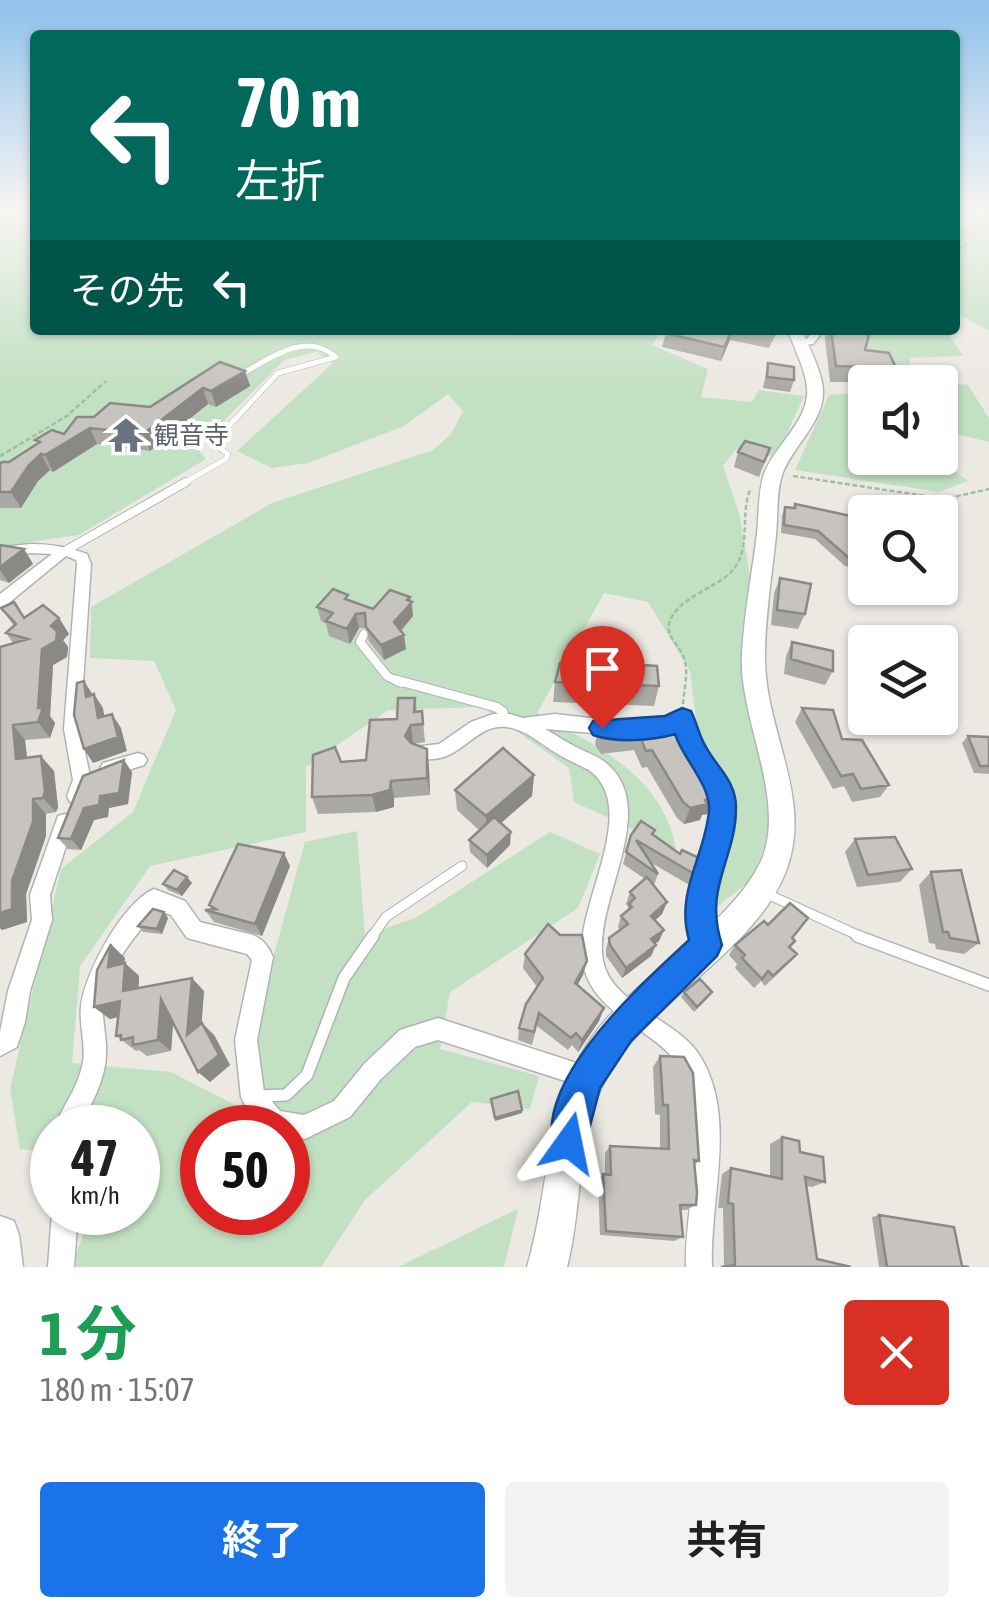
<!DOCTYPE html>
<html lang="ja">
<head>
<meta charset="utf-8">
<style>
  :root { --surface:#fff; --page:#f2f2f2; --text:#202124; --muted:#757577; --accent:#1a73e8 }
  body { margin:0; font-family:"Asap Condensed","Noto Sans JP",sans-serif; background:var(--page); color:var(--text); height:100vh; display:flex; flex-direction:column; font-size:38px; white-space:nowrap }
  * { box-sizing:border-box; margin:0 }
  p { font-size:32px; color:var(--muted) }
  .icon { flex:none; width:55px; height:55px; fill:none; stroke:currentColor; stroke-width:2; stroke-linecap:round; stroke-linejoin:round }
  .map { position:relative; height:1267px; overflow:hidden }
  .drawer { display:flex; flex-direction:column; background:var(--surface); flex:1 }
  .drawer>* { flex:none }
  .guide { position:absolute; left:30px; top:30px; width:930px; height:305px; border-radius:10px; box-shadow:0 2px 8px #0004; background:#00695c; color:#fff; overflow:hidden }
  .controls { position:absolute; left:848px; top:365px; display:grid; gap:20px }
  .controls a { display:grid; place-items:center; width:110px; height:110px; border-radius:10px; background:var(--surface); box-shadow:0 2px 8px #0004; font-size:50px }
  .speed { position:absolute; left:30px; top:1105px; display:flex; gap:20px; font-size:50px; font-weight:700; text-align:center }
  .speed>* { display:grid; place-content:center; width:130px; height:130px; border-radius:50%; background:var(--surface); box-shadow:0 2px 8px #0004; line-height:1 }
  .speed small { font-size:25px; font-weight:400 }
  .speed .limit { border:15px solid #d22; background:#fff; color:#111 }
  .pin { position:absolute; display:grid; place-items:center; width:85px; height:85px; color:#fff; margin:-102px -42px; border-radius:50% 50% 50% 0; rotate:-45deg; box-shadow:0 0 10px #0007 }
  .pin .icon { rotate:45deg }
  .me { position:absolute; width:110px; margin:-55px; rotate:12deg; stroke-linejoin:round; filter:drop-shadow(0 0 8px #0008) }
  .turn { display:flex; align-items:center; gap:35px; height:210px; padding:0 40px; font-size:45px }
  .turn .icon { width:130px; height:130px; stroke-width:2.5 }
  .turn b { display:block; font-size:70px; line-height:85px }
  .then { display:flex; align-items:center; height:95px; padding:0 40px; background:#0003; gap:20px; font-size:38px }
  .round { display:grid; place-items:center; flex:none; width:105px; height:105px; border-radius:10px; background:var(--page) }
  .head { display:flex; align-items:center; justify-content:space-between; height:170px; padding:0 40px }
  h1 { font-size:60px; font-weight:700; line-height:75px; color:#1e9e55 }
  .primary-button { display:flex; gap:20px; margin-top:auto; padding:20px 40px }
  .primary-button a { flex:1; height:115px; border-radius:10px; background:var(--accent); color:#fff; font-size:40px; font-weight:700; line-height:115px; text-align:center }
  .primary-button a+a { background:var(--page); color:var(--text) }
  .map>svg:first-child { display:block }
  .green { fill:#c2e0c2; fill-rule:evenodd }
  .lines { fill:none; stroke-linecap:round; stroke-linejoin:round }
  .lane-far3-casing { stroke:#b0b3b6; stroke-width:6 }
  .lane-far2-casing { stroke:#b0b3b6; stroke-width:10 }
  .lane-far1-casing { stroke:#b0b3b6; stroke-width:11 }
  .lane-casing { stroke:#b0b3b6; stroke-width:14 }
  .street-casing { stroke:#b0b3b6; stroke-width:3 }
  .secondary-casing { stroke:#b2b5b8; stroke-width:3 }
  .path { stroke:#9cc0a6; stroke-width:2.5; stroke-dasharray:5 2.5; stroke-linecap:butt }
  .lane-far3 { stroke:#fff; stroke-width:5 }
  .lane-far2 { stroke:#fff; stroke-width:8 }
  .lane-far1 { stroke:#fff; stroke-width:9 }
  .lane { stroke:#fff; stroke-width:11 }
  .street { fill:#fff; fill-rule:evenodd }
  .secondary { fill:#fff; fill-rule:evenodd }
  .wall { fill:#aba9a4 }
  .shaded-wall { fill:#8b8986 }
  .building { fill:#c7c4bf; stroke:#8b8986; stroke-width:2.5 }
  .route { fill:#1a73e8; stroke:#114b97; stroke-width:2.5 }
  .labels { text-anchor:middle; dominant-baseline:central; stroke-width:8; stroke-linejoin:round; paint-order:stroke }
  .far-worship-label { font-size:25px; fill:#5b616d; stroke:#fff; text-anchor:start }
</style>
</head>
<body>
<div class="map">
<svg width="989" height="1267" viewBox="0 0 989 1267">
  <rect width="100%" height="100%" fill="#ece9e3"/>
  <path class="green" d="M0 210H35V330H662L652 345 708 369 701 397 752 402 759 390 804 396 776 458 736 449 723 466 739 513 751 581 744 655 771 831 750 881 714 909 738 810 698 736 690 671 648 602 604 593 537 713C597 747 662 774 676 849L574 802 569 768 482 707 388 710 306 767V832L150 866 80 966 72 1063 171 1072 241 1108 268 976 305 842 357 831 365 936 417 917 550 832 600 854 578 908 450 992 440 1049 539 1076 530 1109 472 1102 365 1200 321 1267H71L92 1213 138 1212V1128H52V1152L20 1149 10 1089 61 869 133 812 176 710 154 661 90 658 91 607 272 503 433 450 451 434 463 411 448 394 404 426 308 463 272 468 237 451 333 363 316 352 284 360 197 448 206 459 79 535 0 546ZM202 1128H288V1212H202Z
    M955 210H989V331L955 312Z
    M841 330H946L963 356 909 358 913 382H923H897L887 365 869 362V349Z
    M940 383 968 385 989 418V442L940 430Z
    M865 392V458H938L968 481 939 492 795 470 829 395Z
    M518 1209 504 1267H398Z"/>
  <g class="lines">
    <defs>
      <path id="lane-far3" d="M182 484 226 459 228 454 213 443 278 373 336 357C305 330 269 359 240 375"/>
      <path id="lane-far2" d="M63 552 186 482
        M364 634 360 642 387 676 401 683"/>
      <path id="lane-far1" d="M396 680 496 707 503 712V720
        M765 893 864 938
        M371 938 386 917 462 866"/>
      <path id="lane" d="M857 936 989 985
        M257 1096 286 1095 307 1075 344 978 373 936"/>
      <path id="street" d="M814 330H824L813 344 799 345 794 342 807 339Z
        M31 544C50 544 68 547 87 554L91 564 80 729 91 780 82 802 76 804 70 802 67 796 73 780 64 729 77 564 76 560 66 556 5 606 0 607V594L52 554 31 553 0 557V547Z
        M682 712 688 714 701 749 732 797 727 835 714 888 712 925 716 945 713 952 706 955 699 952 692 925V907L712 816 714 798 688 757 677 728 664 733 658 731 656 726 658 721Z
        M493 714H510L523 718 555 714 616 721 622 723 624 728 622 733 616 735 545 729C556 735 567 743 578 748 587 753 598 756 606 763 662 809 592 902 603 961 612 1005 677 1019 700 1056 738 1117 709 1200 712 1267H686C684 1213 709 1123 686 1077 662 1027 591 1020 582 959 575 905 642 809 589 770 579 765 570 761 561 756 543 746 526 729 506 727 470 724 460 770 414 757L411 752 414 747 439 744 471 722Z
        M138 753 144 755 147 760 144 765 109 776 103 773 100 768 103 763Z
        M65 814 72 816 74 822 50 895 52 920 30 991 25 1022 17 1047 0 1056V1032L8 991 32 920 30 895 56 822 58 816Z
        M154 889 185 901 200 922 253 935C263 939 269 947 273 957L257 1040 264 1092 280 1111 304 1115 334 1101 365 1063 400 1030 438 1018 595 1069 598 1077 595 1085 587 1088 438 1040 415 1047 381 1079 350 1117 305 1139 288 1136V1128H263L245 1105 241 1097 235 1040 252 960 247 954 187 938 171 915 157 910C135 936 111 963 104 998 100 1016 107 1034 106 1053 106 1079 91 1105 79 1128H54C63 1106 79 1086 83 1062 86 1044 79 1026 81 1007 84 974 123 902 154 889Z
        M52 1212H78L74 1267H48Z"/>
      <path id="secondary" d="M788 330H802C809 348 824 375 823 394 822 424 791 448 782 475 776 493 778 517 776 535 772 575 765 616 765 656 764 730 814 798 786 871 755 951 656 996 611 1069 575 1128 584 1202 567 1267H527C551 1188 543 1106 593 1036 637 974 728 929 760 863 789 803 738 718 742 654 744 614 752 574 757 534 759 516 758 492 764 474 774 447 805 424 807 395 809 376 794 348 788 330Z
        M0 1216 14 1221 19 1235 23 1267H0Z"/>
    </defs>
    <use href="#lane-far3" class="lane-far3-casing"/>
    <use href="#lane-far2" class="lane-far2-casing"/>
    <use href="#lane-far1" class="lane-far1-casing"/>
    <use href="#lane" class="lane-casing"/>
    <use href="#street" class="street-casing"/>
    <use href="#secondary" class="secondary-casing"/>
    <path class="path" d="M961 210 977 214 989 223
      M955 224 973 240 957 252 959 259 955 260
      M0 456 67 416 106 381
      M793 476 945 499 989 489
      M683 704C684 689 689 672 684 658 680 646 666 637 669 624 675 598 718 588 733 570 752 547 739 514 751 488"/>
    <use href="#lane-far3" class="lane-far3"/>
    <use href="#lane-far2" class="lane-far2"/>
    <use href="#lane-far1" class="lane-far1"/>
    <use href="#lane" class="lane"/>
    <use href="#street" class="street"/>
    <use href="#secondary" class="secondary"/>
  </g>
  <path class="wall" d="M667 330H778L769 348 730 340 721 361 662 347Z
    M827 330H857L865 350 896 368 889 382H830L825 338Z
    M768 363 794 380 790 392 763 388Z
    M245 371 250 386 216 407 208 404 150 451 97 444 53 472 50 470 38 481 21 508H0V464L9 462 37 444 35 440 64 434 94 417 150 407Z
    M770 448 759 477 734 467 738 452Z
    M795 504 865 519V571L845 566 815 539 781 533 782 515 785 507 793 508Z
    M0 545 24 549 33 564 9 583 0 580Z
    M780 578 805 614 798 629 771 625 774 593Z
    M350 600 373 609 412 602 413 616 401 631 406 649 384 660 369 641 366 628H359L350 644 329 636 326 624 321 621 317 607Z
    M14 602 24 617 59 618 69 634 63 640 68 647 67 657 53 665 50 716 55 723 50 738 25 740 27 758 54 771 58 807 56 812 46 814V836L26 894 27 922 2 930 0 928V647L13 643 6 633 14 626 1 608Z
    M792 642 833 671 825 685 784 674 786 656Z
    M628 664 659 686 654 706 553 702 555 682Z
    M415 698 417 712 422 711 425 742 413 744 429 766 430 795 394 798V807L376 812 318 814 312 797 341 762 366 760Z
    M802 708 842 739 889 785 880 797 852 802 844 786 833 789 795 722Z
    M680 715 691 742 709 770 705 781 707 814 702 815 700 820 684 824 677 818 647 767 642 768 634 750 601 754 595 745 598 727Z
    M968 736 989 737V774L974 773 962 743Z
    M132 772 128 804 109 808 108 817 94 820 81 850 68 849 58 838Z
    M534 775 532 796 501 823 510 845 487 868 470 852 469 840 479 830 457 810 455 790Z
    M631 835H653L696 875 691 886 650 862 658 874 654 885 667 902 662 914 655 920 659 941 655 944 656 945 651 956 622 978 606 956V949L609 938 620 930 618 927 621 916 627 912 628 907 626 904 630 892 645 879 623 864Z
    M855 839 912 869 900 882 857 887 845 852Z
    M290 866 262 936 214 922 205 910 212 909 209 905Z
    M931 872 979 943 964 954 936 949 935 944 929 943 919 885Z
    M187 877 192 883 182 896 168 890 163 884Z
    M168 918 162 934 143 932 138 926Z
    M768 925 792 938 788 964 765 986 761 981 754 988 735 968 737 964 729 955 735 945Z
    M525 954 587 961 583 975 577 985 604 1008 599 1021 578 1052 572 1045 568 1050 537 1026 532 1045 518 1040 519 1028 537 987 523 968Z
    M125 958 124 963 139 976 138 988 204 991 201 1024 214 1035 230 1065 210 1082 173 1023 171 1051 147 1056 139 1050 136 1051 116 1036 118 1017 110 1019 94 1007Z
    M684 992 709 997 694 1012 681 997Z
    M660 1056 699 1161 694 1165 696 1205 686 1210H681L683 1237 674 1241 600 1235 598 1181 603 1174H605V1153L610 1146 660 1149V1115L655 1114 653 1067Z
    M782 1137 800 1152 825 1182 812 1187 806 1186 817 1259 724 1266 723 1208H718L722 1174 731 1168 770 1176V1144Z
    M879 1215 962 1266 969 1267H879L872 1217Z"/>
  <path class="shaded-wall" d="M732 330 730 340 721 361 724 347Z
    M245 371 250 386 216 407 211 391Z
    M203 388 208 404 150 451 143 434Z
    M90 428 97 444 53 472 45 455Z
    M41 454 50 470 38 481 21 508 11 492 29 465Z
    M24 549 33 564 9 583 0 570V567Z
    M410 597 413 616 396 636 394 622Z
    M356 614 359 628 350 644 347 629Z
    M59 618 69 634 63 640 68 647 67 657 53 665 50 716 55 723 50 738 38 722V708L42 649 51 626Z
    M404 635 406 649 384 660 381 645Z
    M84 681 93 695 86 697Z
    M94 694 103 708 107 732 98 718Z
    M112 714 121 728 127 751 93 763 84 749Z
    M13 725 25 740 29 774 16 759Z
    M411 725 413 743 408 754 405 736Z
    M427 749 429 766 430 795 427 778Z
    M41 756 54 771 58 807 56 812 43 798Z
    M124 760 132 772 128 804 109 808 108 817 94 820 81 850 71 839 84 808 100 796Z
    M534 775 532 796 486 836V816Z
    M391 781 394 798V807L376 812 372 795Z
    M714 797 707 814 702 815 700 820 684 824 690 808Z
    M33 799 46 814V836L26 894 27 922 2 930 0 928V913L12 881Z
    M511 832 510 845 487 868V855Z
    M284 853 290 866 262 936 255 924Z
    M187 877 192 883 182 896 177 890Z
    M667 902 662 914 647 928 651 916Z
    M164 912 168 918 162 934 157 929Z
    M664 930 659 941 647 950 651 939Z
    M111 944 125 958 122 980 108 967Z
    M656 945 651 956 622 978 626 968Z
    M587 961 583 975 571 997 575 983Z
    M125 963 139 976 138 1003 123 991Z
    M192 978 204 991 200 1046 187 1035Z
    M161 999 174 1011 171 1051 158 1040Z
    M120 1001 135 1013 110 1019 94 1007Z
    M604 1008 599 1021 578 1052 582 1040Z
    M202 1023 214 1035 230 1065 210 1082 198 1072Z
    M522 1110V1113L495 1121V1118Z"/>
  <path class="building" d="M667 330H732L724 347 665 333Z
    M752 330H775L773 334Z
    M831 330H857L858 332 869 335 865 350 889 353 896 368 836 366Z
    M220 362 245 371 211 391 203 388 143 434 90 428 45 455 41 454 29 465 11 492H0V464L2 462H9L40 442 35 440 52 430 64 434 77 417H94L110 403 150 407Z
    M768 363 794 367V380L767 377Z
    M745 441 770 448 764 462 738 452Z
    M795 504 865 519V562L849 558 818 531 784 525 785 507 795 508Z
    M0 545 24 549 0 567Z
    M780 578 811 584 805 614 777 610Z
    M333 589 348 595 345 599 373 609 390 590 410 597 407 600 412 602 394 622 404 635 381 645 366 627 365 613 356 614 347 629 326 621 333 613 317 607Z
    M14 602 24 618 43 605 59 618 51 626 57 631 56 641 42 649 38 708H43L38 722 13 725 16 759 41 756 45 792 43 798 33 799V822L12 881V909L0 913V647L28 639 6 633 16 624 1 608Z
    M792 642 833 651V671L791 659Z
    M615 658 627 660 628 664 657 666 659 686 555 682 560 663Z
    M84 681 86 697 94 694 98 718 112 714 118 737 84 749 74 715 77 683Z
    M398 698H415L414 712 422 711 423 724 411 725 405 736 411 743 427 749V778L391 781 390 790 372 795 312 797 313 755 335 747 341 762 366 760 370 720 397 719Z
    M802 708 833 710 842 739 862 740 889 785 861 789 853 774 841 776Z
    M680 715 691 742 709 770 700 774 714 797 705 800 707 804 690 808 683 802 652 750 646 751 638 732 604 737 598 727Z
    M968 736 989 737V766H980Z
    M503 748 534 775 486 816 455 790Z
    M124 760 119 793 100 796 99 805 84 808 71 839 58 838 83 776Z
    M494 817 511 832 487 855 469 840Z
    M641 821 655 830 652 834 680 854 682 850 701 859 696 875 636 840 658 874 626 852 631 835Z
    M895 837 912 869 868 875 855 839Z
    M238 844 284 853 255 924 205 910 216 909 209 905Z
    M174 870 187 877 177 890 163 884Z
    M961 870 979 943 950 938 948 932H943L931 872Z
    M647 877 667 902 651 916 664 930 651 939 656 945 626 968 610 945 609 938 628 924 621 916 632 907 629 904 635 898 630 892Z
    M790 903 808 918 792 938 795 941 789 947 797 954 773 976 768 971 762 979 742 958 745 955 735 945 764 921 768 925Z
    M153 909 164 912 157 929 138 926Z
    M548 924 560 935H582L587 961 575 983 604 1008 582 1040 576 1033 571 1038 539 1013 534 1032 519 1028 526 1004 543 978 525 954Z
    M111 944 108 967 125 963 123 991 192 978 187 1035 202 1023 219 1055 198 1072 161 999 158 1040 133 1045V1037L121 1040V1035L116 1036 120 1001 94 1007 97 970Z
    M700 979 712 992 697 1007 684 992Z
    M660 1056 684 1057 693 1073 699 1161 694 1160 697 1192 696 1205H680L683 1237 606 1231 603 1174 611 1175 610 1146 669 1149 668 1105H663Z
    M518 1091 522 1110 495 1118 491 1099Z
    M782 1137 799 1141 800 1152 823 1157 825 1182 805 1177 817 1259 851 1267H721L735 1265 733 1204 728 1203 731 1168 782 1179Z
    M879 1215 954 1227 962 1266 969 1267H887Z"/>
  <linearGradient id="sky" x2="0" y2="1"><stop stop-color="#8fc1ed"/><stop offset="0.54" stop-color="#f6f5f2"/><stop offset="1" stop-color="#f6f5f2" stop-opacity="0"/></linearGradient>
  <rect width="989" height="388" fill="url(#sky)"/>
  <path class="route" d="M682 708 691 711C697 723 699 736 706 747 718 769 736 781 736 808 736 859 703 887 722 945L717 956 631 1041 600 1088 582 1156 569 1161 556 1156C527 1084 643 983 689 940 675 892 705 856 709 811 711 785 683 759 675 734 651 741 616 743 593 735L589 728 593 721 665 716Z"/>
  <defs>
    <symbol id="temple-bare" viewBox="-9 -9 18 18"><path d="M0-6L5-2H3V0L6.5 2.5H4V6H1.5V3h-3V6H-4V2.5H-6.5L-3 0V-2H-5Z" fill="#6b7280" stroke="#fff" stroke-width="2.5" paint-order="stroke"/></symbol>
  </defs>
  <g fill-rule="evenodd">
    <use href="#temple-bare" x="101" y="410" width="50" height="50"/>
  </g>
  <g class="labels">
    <g class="far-worship-label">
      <text x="154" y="435">観音寺</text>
    </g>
  </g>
</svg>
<div class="controls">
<a><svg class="icon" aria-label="sound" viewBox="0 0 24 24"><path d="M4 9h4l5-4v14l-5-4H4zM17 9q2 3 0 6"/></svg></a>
<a><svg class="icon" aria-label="search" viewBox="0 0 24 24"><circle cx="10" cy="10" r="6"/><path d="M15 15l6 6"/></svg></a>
<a><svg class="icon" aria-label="layers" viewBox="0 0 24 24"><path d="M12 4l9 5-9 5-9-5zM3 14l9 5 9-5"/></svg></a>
</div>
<div class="speed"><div>47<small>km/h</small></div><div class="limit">50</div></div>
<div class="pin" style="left:602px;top:728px;background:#d93025"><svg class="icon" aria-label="arrive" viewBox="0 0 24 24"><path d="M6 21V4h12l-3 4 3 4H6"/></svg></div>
<svg class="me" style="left:569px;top:1143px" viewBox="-20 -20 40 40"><path d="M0-17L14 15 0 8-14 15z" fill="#1a73e8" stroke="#fff" stroke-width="4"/></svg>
<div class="guide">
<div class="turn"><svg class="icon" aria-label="left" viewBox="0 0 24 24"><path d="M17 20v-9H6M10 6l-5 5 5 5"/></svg><div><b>70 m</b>左折</div></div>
<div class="then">その先<svg class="icon" aria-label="left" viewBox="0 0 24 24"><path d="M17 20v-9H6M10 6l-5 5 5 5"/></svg></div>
</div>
</div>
<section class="drawer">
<div class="head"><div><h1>1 分</h1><p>180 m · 15:07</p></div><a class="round" style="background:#d93025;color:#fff"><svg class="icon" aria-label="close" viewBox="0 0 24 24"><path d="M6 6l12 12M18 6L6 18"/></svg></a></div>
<div class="primary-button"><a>終了</a><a>共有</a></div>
</section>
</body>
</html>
